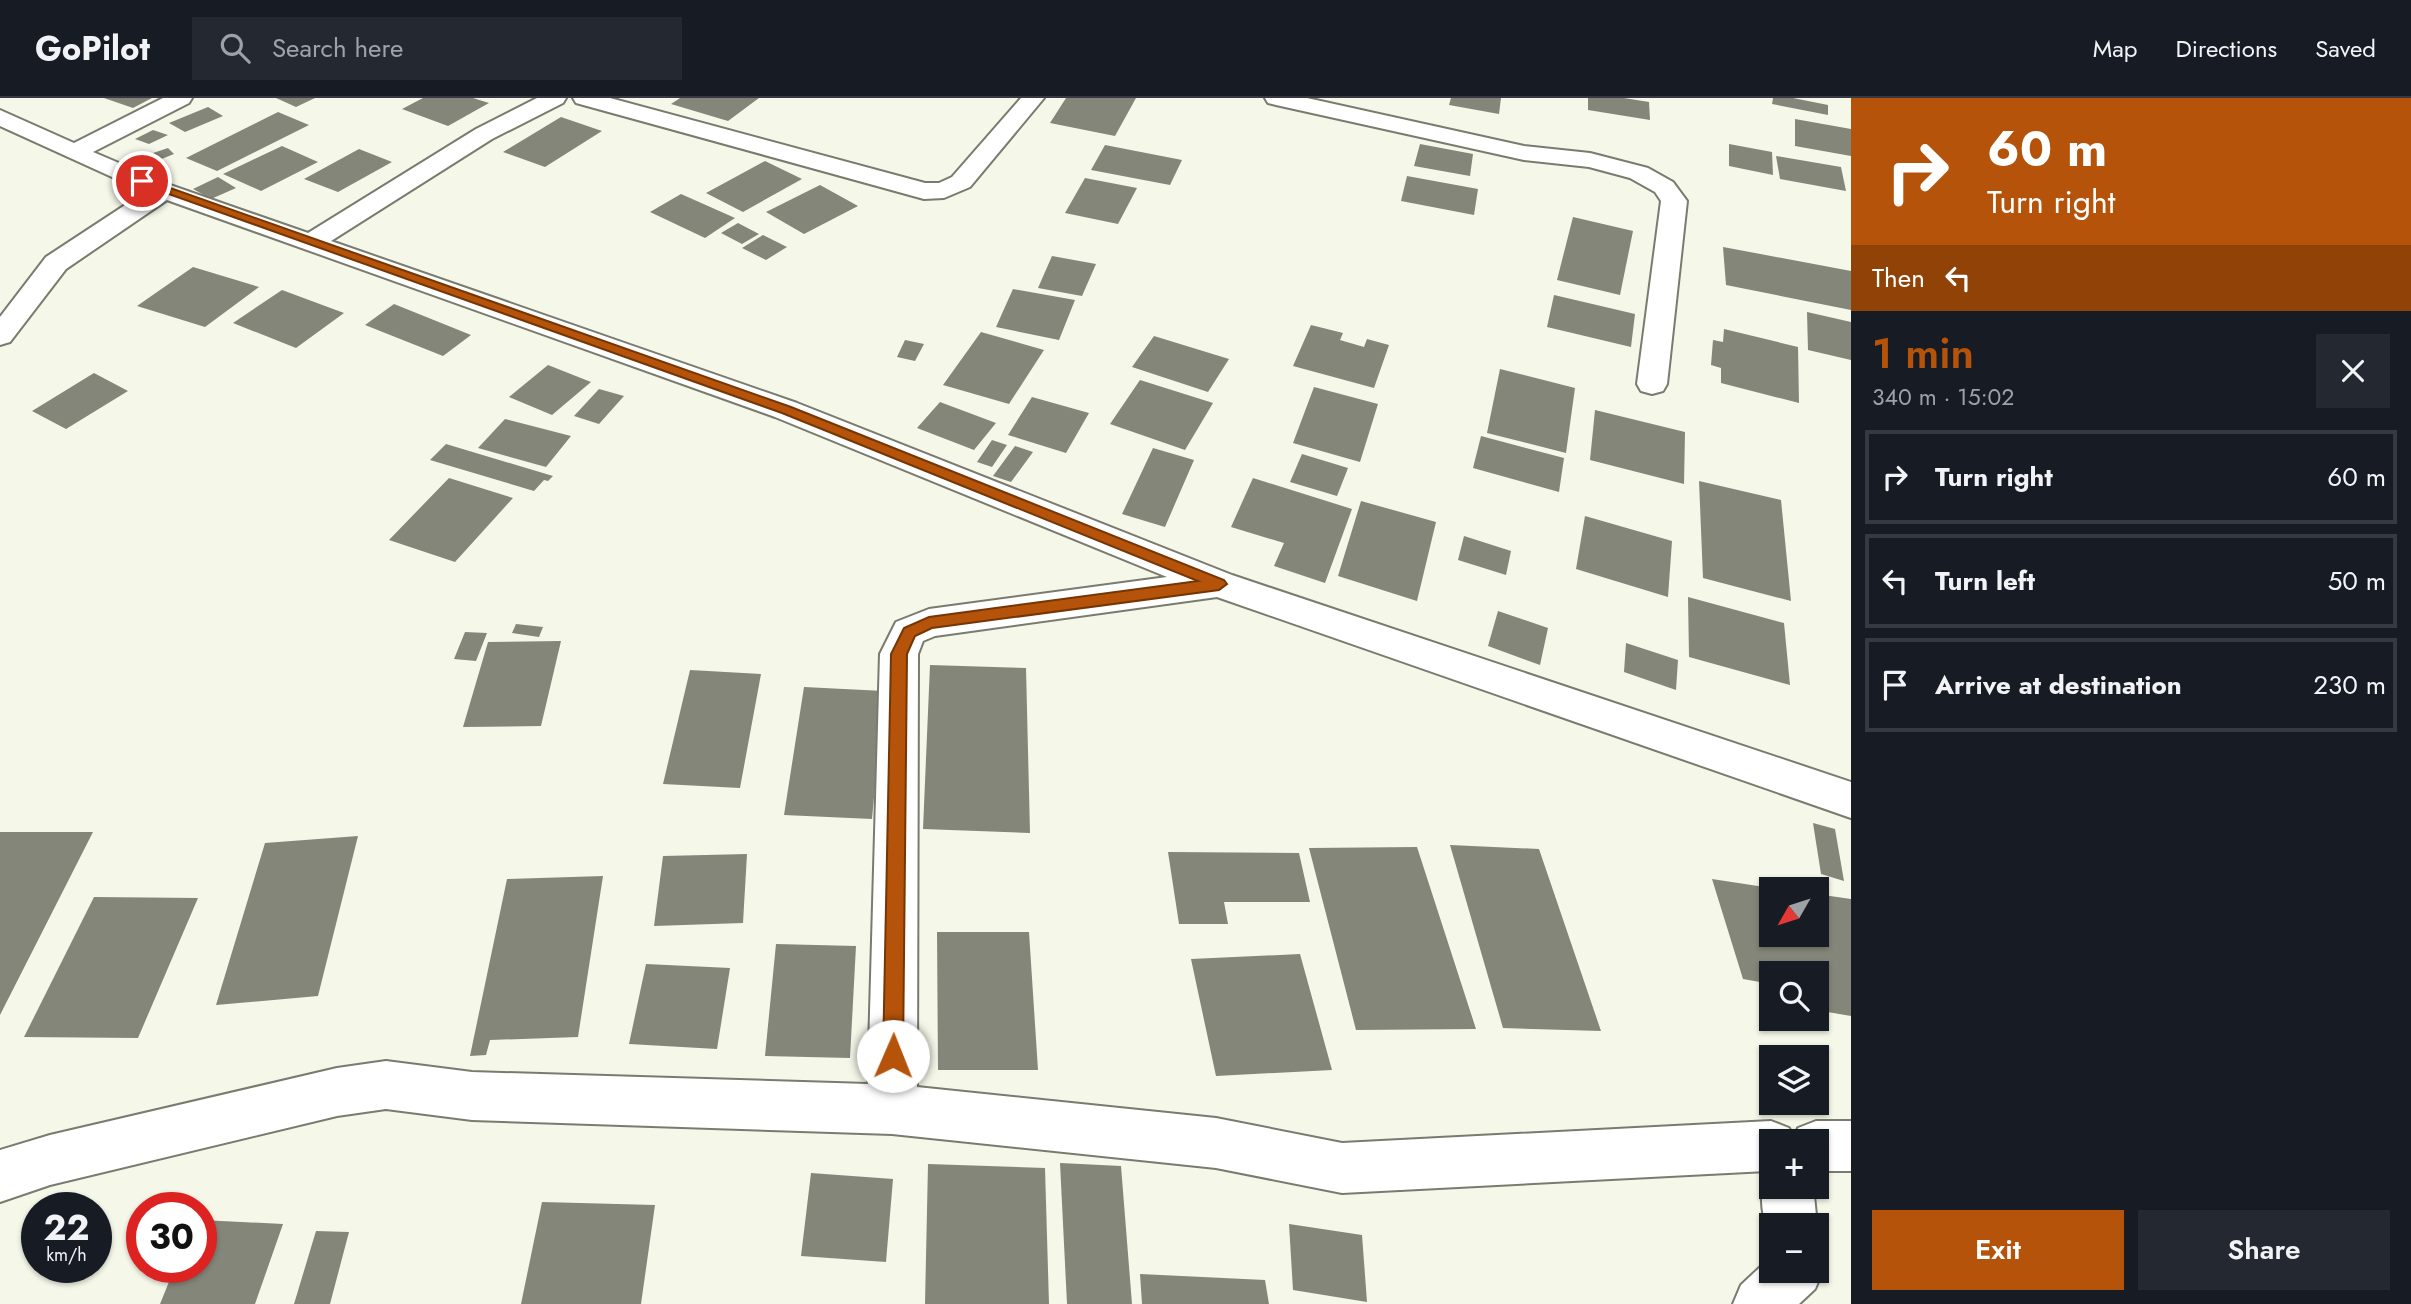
<!DOCTYPE html>
<html lang="en">
<head>
<meta charset="utf-8">
<style>
  :root { --surface:#171b24; --page:#242831; --text:#f1f3f6; --muted:#9ea1a6; --line:#363941; --accent:#b45309 }
  body { margin:0; font-family:Jost,sans-serif; background:var(--page); color:var(--text); height:100vh; display:flex; flex-direction:column; font-size:26px; white-space:nowrap }
  * { box-sizing:border-box; margin:0 }
  p { font-size:23px; color:var(--muted) }
  .icon { flex:none; width:38px; height:38px; fill:none; stroke:currentColor; stroke-width:2; stroke-linecap:round; stroke-linejoin:round }
  .map { position:relative; flex:1; overflow:hidden }
  .side { display:flex; flex-direction:column; background:var(--surface); width:560px }
  .side>* { flex:none }
  .top-card { background:#b45309; color:#fff; overflow:hidden }
  .needle { width:46px; rotate:231deg }
  .controls { position:absolute; left:1759px; top:779px; display:grid; gap:14px }
  .controls a { display:grid; place-items:center; width:70px; height:70px; border-radius:0px; background:var(--surface); box-shadow:0 2px 5px #0004; font-size:35px }
  .speed { position:absolute; left:21px; top:1094px; display:flex; gap:14px; font-size:35px; font-weight:700; text-align:center }
  .speed>* { display:grid; place-content:center; width:91px; height:91px; border-radius:50%; background:var(--surface); box-shadow:0 2px 5px #0004; line-height:1 }
  .speed small { font-size:18px; font-weight:400 }
  .speed .limit { border:10px solid #d22; background:#fff; color:#111 }
  .pin { position:absolute; display:grid; place-items:center; width:60px; height:60px; color:#fff; margin:-30px; border:4px solid #fff; border-radius:50%; box-shadow:0 2px 7px #0007 }
  .me { position:absolute; width:77px; margin:-38px; rotate:1deg; stroke-linejoin:round; filter:drop-shadow(0 0 5px #0008) }
  .turn { display:flex; align-items:center; gap:24px; height:147px; padding:0 21px; font-size:32px }
  .turn .icon { width:91px; height:91px; stroke-width:2.5 }
  .turn b { display:block; font-size:49px; line-height:60px }
  .then { display:flex; align-items:center; height:66px; padding:0 21px; background:#0003; gap:14px; font-size:26px }
  .round { display:grid; place-items:center; flex:none; width:74px; height:74px; border-radius:0px; background:var(--page) }
  .overview { display:flex; align-items:center; justify-content:space-between; height:119px; padding:0 21px }
  h1 { font-size:42px; font-weight:600; line-height:52px; color:var(--accent) }
  .action { display:flex; gap:14px; margin-top:auto; padding:14px 21px }
  .action a { flex:1; height:80px; border-radius:0px; background:var(--accent); color:#fff; font-size:28px; font-weight:600; line-height:80px; text-align:center }
  .action a+a { background:var(--page); color:var(--text) }
  ul { padding:0; list-style:none }
  li { display:flex; align-items:center; gap:21px; height:94px; margin:0 14px 10px; padding:0 7px; border:4px solid var(--line); border-radius:0px }
  li div { flex:1 }
  li b { display:block; font-size:26px }
  li em { font-style:normal }
  header { display:flex; align-items:center; gap:42px; box-sizing:border-box; height:98px; padding:0 35px; background:var(--surface); border-bottom:2px solid var(--line) }
  header strong { font-size:33px }
  nav { display:flex; gap:38px; margin-inline-start:auto; font-size:24px }
  .search { width:490px; height:63px; background:var(--page); display:flex; align-items:center; gap:18px; box-sizing:border-box; padding:0 24px; border-radius:0px; color:var(--muted); font-size:26px }
  main { display:flex; flex:1; min-height:0 }
  .map>svg:first-child { display:block }
  .building { fill:#85867a }
  .lines { fill:none; stroke-linecap:round; stroke-linejoin:round }
  .minor-casing { stroke:#797b6e; stroke-width:4 }
  .minor { fill:#fff; fill-rule:evenodd }
  .route { fill:#b45309; stroke:#753606; stroke-width:2 }
</style>
</head>
<body>
<header>
<strong>GoPilot</strong>
<div class="search"><svg class="icon" aria-label="search" viewBox="0 0 24 24"><circle cx="10" cy="10" r="6"/><path d="M15 15l6 6"/></svg>Search here</div>
<nav><a>Map</a><a>Directions</a><a>Saved</a></nav>
</header>
<main>
<div class="map">
<svg width="1851" height="1206" viewBox="0 0 1851 1206">
  <rect width="100%" height="100%" fill="#f5f7e9"/>
  <path class="building" d="M104 0H152L133 10Z
    M276 0H315L296 9Z
    M423 0H473L489 5 448 28 402 11Z
    M680 0H759L728 23 671 6Z
    M1066 0H1136L1115 38 1050 25Z
    M1451 0H1501L1499 16 1449 7Z
    M1588 0H1624L1649 4 1650 22 1588 12Z
    M1773 0H1793L1828 7V17L1772 6Z
    M208 9 223 18 185 34 169 25Z
    M278 14 309 27 217 73 186 60Z
    M561 19 602 33 545 69 503 54Z
    M1795 21 1851 31V58L1795 48Z
    M153 32 168 37 149 46 135 41Z
    M1420 46 1473 56 1470 78 1414 68Z
    M1729 46 1772 54 1773 77 1729 68Z
    M1105 47 1182 62 1170 87 1091 72Z
    M282 48 318 64 261 93 223 76Z
    M168 50 174 56 154 64 147 57Z
    M359 51 392 64 338 94 304 81Z
    M1776 58 1841 69 1846 93 1780 81Z
    M765 63 802 81 743 114 706 95Z
    M1407 78 1478 91 1474 117 1401 103Z
    M218 79 236 90 211 101 193 91Z
    M1085 80 1137 90 1118 126 1065 115Z
    M820 87 858 108 804 136 766 114Z
    M681 96 735 120 705 140 650 114Z
    M1573 119 1633 133 1620 197 1557 182Z
    M738 125 759 136 742 146 721 135Z
    M763 137 787 149 766 162 742 150Z
    M1723 149 1851 173V212L1726 187Z
    M1052 158 1096 166 1082 198 1038 190Z
    M193 169 259 189 205 229 137 208Z
    M1013 191 1075 202 1059 242 996 229Z
    M282 192 344 215 296 250 233 225Z
    M1554 197 1635 216 1631 249 1547 229Z
    M394 206 471 237 443 258 365 227Z
    M1807 214 1851 224V262L1808 252Z
    M1311 227 1343 235 1340 242 1364 249 1367 241 1389 247 1374 290 1293 268Z
    M1724 231 1798 249 1799 305 1721 285V270L1711 267 1713 242 1723 244Z
    M981 234 1044 252 1009 306 943 287Z
    M1154 238 1229 261 1208 294 1132 269Z
    M905 242 924 246 915 263 897 259Z
    M548 267 591 284 552 317 509 299Z
    M1500 271 1575 290 1566 355 1487 335Z
    M94 275 128 293 66 331 32 313Z
    M1140 282 1213 305 1185 352 1110 326Z
    M1314 289 1378 306 1360 364 1293 345Z
    M599 291 624 298 599 326 574 318Z
    M1032 299 1089 315 1066 355 1008 337Z
    M940 304 996 325 974 352 917 330Z
    M1595 312 1685 334 1684 386 1590 362Z
    M505 321 571 338 546 369 478 350Z
    M1481 338 1564 360 1559 394 1473 370Z
    M992 342 1007 347 992 369 977 364Z
    M446 346 553 378 548 383 544 382 534 393 430 362Z
    M1015 348 1033 354 1011 384 993 378Z
    M1153 350 1194 362 1165 429 1122 416Z
    M1302 356 1348 370 1337 398 1290 384Z
    M449 380 513 400 455 464 389 442Z
    M1253 380 1352 411 1325 485 1274 468 1284 445 1231 429Z
    M1699 383 1781 402 1791 503 1703 480Z
    M1361 403 1436 424 1417 503 1338 478Z
    M1585 418 1672 443 1668 499 1576 471Z
    M1464 438 1511 453 1506 477 1458 462Z
    M1688 499 1784 525 1790 587 1689 559Z
    M1498 513 1548 530 1540 567 1488 548Z
    M516 526 543 529 539 539 512 535Z
    M465 534 487 535 476 563 454 561Z
    M561 543 541 628 463 629 488 544Z
    M1626 545 1678 562 1676 592 1624 574Z
    M930 567 1026 570 1030 735 923 731Z
    M690 572 761 576 740 690 663 686Z
    M804 589 884 593 872 721 784 717Z
    M1813 725 1835 731 1844 783 1821 776Z
    M0 734H93L0 917Z
    M358 738 318 898 216 907 265 745Z
    M1450 747 1539 751 1601 933 1503 930Z
    M1417 749 1476 931 1356 932 1309 750Z
    M1168 754 1299 755 1310 804H1224L1228 826H1179Z
    M747 756 743 825 654 828 663 758Z
    M603 778 578 939 490 942 486 957 470 958 507 781Z
    M1712 781 1771 790V836H1816V796L1851 801V918L1816 912V875H1771V886L1743 881Z
    M94 799 198 800 138 940 24 939Z
    M937 834H1029L1038 972H938Z
    M776 846 856 848 850 960 765 958Z
    M1300 856 1332 972 1216 978 1191 861Z
    M646 866 730 870 717 951 629 946Z
    M1060 1065 1121 1068 1132 1206H1067Z
    M928 1066 1045 1070 1049 1206H925Z
    M811 1075 893 1081 886 1164 801 1158Z
    M542 1104 655 1107 641 1206H521Z
    M201 1122 283 1126 255 1206H160L175 1169H201Z
    M1289 1126 1362 1137 1367 1204 1293 1192Z
    M316 1133 349 1134 330 1206H294Z
    M1140 1176 1265 1182 1269 1206H1142Z"/>
  <g class="lines">
    <defs>
      <path id="minor" d="M163 0H192L189 5 93 54 173 88 308 135 476 31 537 0H566L563 5 492 41 331 143 797 305 1232 477 1851 684V720L1217 499 935 538 923 543 918 556 917 989 1216 1020 1342 1045 1771 1023 1789 1030 1794 1042 1798 1030 1816 1023H1851V1073H1816V1043H1771V1088H1813L1817 1127 1816 1129 1771 1127V1142C1762 1120 1758 1095 1767 1073L1342 1095 1216 1070 892 1036 472 1022 386 1011 337 1018 50 1087 0 1104V1052L50 1037 337 970 386 963 472 974 868 986 880 556 896 524 929 511 1167 479 775 319 167 102 66 171 10 244 0 247V219L46 159 145 94 0 28V12L74 45Z
        M573 0H610L925 85H939L952 79 1021 0H1044L970 89 944 100 924 101 576 5Z
        M1265 0H1307L1524 48 1590 55 1648 70 1673 84 1687 103 1667 286 1663 293 1652 296 1641 293 1637 286 1661 103 1655 94 1630 80 1589 69 1524 62 1276 7 1268 5Z
        M1816 1157 1823 1172 1815 1191 1799 1206H1733L1741 1187 1771 1159V1172H1816Z"/>
    </defs>
    <use href="#minor" class="minor-casing"/>
    <use href="#minor" class="minor"/>
  </g>
  <path class="route" d="M142 80 791 309 1224 482 1227 486 1219 492 932 530 915 538 907 556 903 958 900 965 893 968 886 965 883 958 891 556 904 530 929 519 1198 483 782 315 138 85V81Z"/>
</svg>
<div class="controls">
<a><svg class="needle" viewBox="-14 -14 28 28"><path d="M0-13l5 13h-10z" fill="#e53935"/><path d="M0 13l5-13h-10z" fill="#9ea1a6"/></svg></a>
<a><svg class="icon" aria-label="search" viewBox="0 0 24 24"><circle cx="10" cy="10" r="6"/><path d="M15 15l6 6"/></svg></a>
<a><svg class="icon" aria-label="layers" viewBox="0 0 24 24"><path d="M12 4l9 5-9 5-9-5zM3 14l9 5 9-5"/></svg></a>
<a>+</a>
<a>−</a>
</div>
<div class="speed"><div>22<small>km/h</small></div><div class="limit">30</div></div>
<div class="pin" style="left:142px;top:83px;background:#d93025"><svg class="icon" aria-label="arrive" viewBox="0 0 24 24"><path d="M6 21V4h12l-3 4 3 4H6"/></svg></div>
<svg class="me" style="left:893px;top:958px" viewBox="-20 -20 40 40"><circle r="19" fill="#fff"/><path d="M0-13L10 11 0 6-10 11z" fill="#b45309"/></svg>
</div>
<section class="side">
<div class="top-card">
<div class="turn"><svg class="icon" aria-label="right" viewBox="0 0 24 24"><path d="M7 20v-9h11M14 6l5 5-5 5"/></svg><div><b>60 m</b>Turn right</div></div>
<div class="then">Then<svg class="icon" aria-label="left" viewBox="0 0 24 24"><path d="M17 20v-9H6M10 6l-5 5 5 5"/></svg></div>
</div>
<div class="overview"><div><h1>1 min</h1><p>340 m · 15:02</p></div><a class="round"><svg class="icon" aria-label="close" viewBox="0 0 24 24"><path d="M6 6l12 12M18 6L6 18"/></svg></a></div>
<ul>
<li><svg class="icon" aria-label="right" viewBox="0 0 24 24"><path d="M7 20v-9h11M14 6l5 5-5 5"/></svg><div><b>Turn right</b></div><em>60 m</em></li>
<li><svg class="icon" aria-label="left" viewBox="0 0 24 24"><path d="M17 20v-9H6M10 6l-5 5 5 5"/></svg><div><b>Turn left</b></div><em>50 m</em></li>
<li><svg class="icon" aria-label="arrive" viewBox="0 0 24 24"><path d="M6 21V4h12l-3 4 3 4H6"/></svg><div><b>Arrive at destination</b></div><em>230 m</em></li>
</ul>
<div class="action"><a>Exit</a><a>Share</a></div>
</section>
</main>
</body>
</html>
